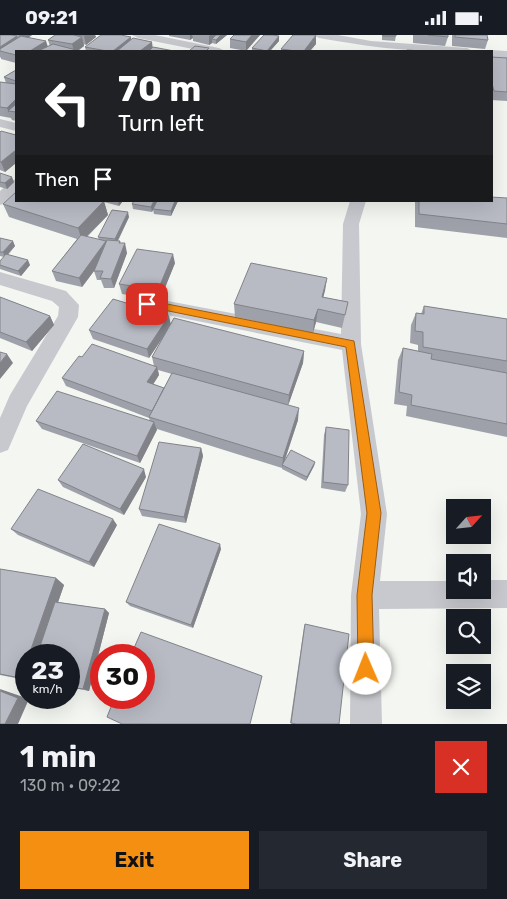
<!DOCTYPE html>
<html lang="en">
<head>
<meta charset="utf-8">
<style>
  :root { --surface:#171b24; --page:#242831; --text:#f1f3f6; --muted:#9ea1a6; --accent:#f58f12 }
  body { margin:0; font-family:Rubik,sans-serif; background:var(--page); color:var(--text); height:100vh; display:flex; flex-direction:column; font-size:19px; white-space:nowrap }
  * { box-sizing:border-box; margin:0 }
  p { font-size:16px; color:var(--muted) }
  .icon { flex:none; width:28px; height:28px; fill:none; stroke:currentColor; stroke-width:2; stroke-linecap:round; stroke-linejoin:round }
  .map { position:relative; height:689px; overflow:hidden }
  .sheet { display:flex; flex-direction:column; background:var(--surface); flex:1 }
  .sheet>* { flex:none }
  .banner { position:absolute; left:15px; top:15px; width:478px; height:152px; border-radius:0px; box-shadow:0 5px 20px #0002; background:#202124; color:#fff; overflow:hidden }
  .needle { width:32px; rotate:63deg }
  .controls { position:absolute; left:446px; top:464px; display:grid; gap:10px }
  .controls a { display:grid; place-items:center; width:45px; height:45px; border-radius:0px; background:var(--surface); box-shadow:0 5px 20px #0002; font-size:25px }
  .speed { position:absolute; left:15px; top:609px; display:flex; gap:10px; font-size:25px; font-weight:700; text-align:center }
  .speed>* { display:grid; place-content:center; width:65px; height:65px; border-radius:50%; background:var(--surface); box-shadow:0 5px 20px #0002; line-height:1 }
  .speed small { font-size:12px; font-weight:400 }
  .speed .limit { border:8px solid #d22; background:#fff; color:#111 }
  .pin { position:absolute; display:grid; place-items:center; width:42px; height:42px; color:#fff; margin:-21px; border-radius:10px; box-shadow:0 2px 8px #0006 }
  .me { position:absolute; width:55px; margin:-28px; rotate:359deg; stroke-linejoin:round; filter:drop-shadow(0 0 4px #0008) }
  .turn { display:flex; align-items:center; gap:18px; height:105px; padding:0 20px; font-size:22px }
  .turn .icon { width:65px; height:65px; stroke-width:2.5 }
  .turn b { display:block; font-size:35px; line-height:42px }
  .then { display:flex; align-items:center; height:48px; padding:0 20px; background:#0003; gap:10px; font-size:19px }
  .round { display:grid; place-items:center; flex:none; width:52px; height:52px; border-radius:0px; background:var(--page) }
  .overview { display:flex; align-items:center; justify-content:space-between; height:85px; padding:0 20px }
  h1 { font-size:30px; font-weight:700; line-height:38px }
  .action { display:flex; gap:10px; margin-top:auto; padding:10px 20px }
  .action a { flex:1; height:58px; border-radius:0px; background:var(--accent); color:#111; font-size:20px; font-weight:700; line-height:58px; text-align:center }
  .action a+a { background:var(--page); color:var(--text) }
  .status { display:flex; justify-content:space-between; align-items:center; height:35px; padding:0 25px; background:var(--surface); direction:ltr }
  .status svg { height:14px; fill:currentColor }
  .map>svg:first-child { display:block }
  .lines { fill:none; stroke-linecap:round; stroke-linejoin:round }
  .street { fill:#c8c9ce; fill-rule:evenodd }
  .wall { fill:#9ea1a9; fill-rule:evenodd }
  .shaded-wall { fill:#818389 }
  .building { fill:#b8bbc4; stroke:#818389 }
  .route { fill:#f58f12; stroke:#9f5d0c }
</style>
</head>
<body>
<div class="status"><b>09:21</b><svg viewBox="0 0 49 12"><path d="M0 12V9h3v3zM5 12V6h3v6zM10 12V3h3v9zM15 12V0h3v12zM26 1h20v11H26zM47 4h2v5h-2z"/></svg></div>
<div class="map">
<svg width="507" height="689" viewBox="0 0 507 689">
  <rect width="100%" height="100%" fill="#f4f6f1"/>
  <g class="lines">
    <path class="street" d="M132 0H155L219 13 225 16H203L138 3Z
      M313 0H338L371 6 467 13 473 16C421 19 370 12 319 3Z
      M491 15 507 16V24L491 22V16H486Z
      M0 84 16 88V96L0 92Z
      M16 144V158L6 168 0 170V156L11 146Z
      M350 166H366L359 189 361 309 387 479 380 546H455V555H482V545H507V573L379 574 382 689H350L351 560 361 479 342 315 147 276 140 274 137 269 140 264 147 262 341 299 343 189Z
      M0 237 66 256 79 270 78 282 27 371 8 415 0 418V383L10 360 58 281 59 272 52 266 0 250Z"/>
  </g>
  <path class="wall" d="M0 0H32L28 3 48 12 50 11 48 5 55 0H95L96 2 86 10 84 9V11L78 16H16V28L1 24V22L0 23Z
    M169 0H227L216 9 212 8 209 10 193 6V3L190 5 169 1Z
    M234 0H260L246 16 230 13V4Z
    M382 0H396L395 6 382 5Z
    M413 0H448V2L445 11 413 8Z
    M452 0H487L488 5 485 14 452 11Z
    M279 1V6L270 16H252V13Z
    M131 2V5L152 7V13L174 16H86L85 12Z
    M316 9 310 16H281V14Z
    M491 22 507 23V66L491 65Z
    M16 35V86L12 85 11 83 0 81V47L6 48 4 42Z
    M0 97 16 100V128L5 137 0 135Z
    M0 138 14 147 7 154 0 152Z
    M507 163V203L415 192V166H491Z
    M16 166H123L119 171 104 167 108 180 87 202 99 205 98 202 129 182 118 206H120V208L127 218 114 253H104L101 245H97L94 236 82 252 56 246 52 236 77 204 9 182 3 169Z
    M134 166H178L171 181 154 179 153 174 152 177 133 174 132 169Z
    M0 203 15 211 8 220 30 230 21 241 0 234V226L4 222 0 221Z
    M175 228 160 265 122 259 119 249Z
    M327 243 323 262 348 267 342 293 316 287 313 298 235 282 234 269Z
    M0 262 50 281 54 290 32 316 0 303Z
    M424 271 507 284V402L406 381 407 371 394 369 398 325 403 313 418 316V310L410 308 411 290 416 278 421 279Z
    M170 288 304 316 303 328 288 370 298 385 284 428 315 427 314 431 306 446 282 434V432V433L157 394 140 428 42 394 36 386H150L149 383 66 351 62 343 82 322 154 331 152 322 163 302 149 323 93 304 89 295ZM158 335 172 339 164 353 153 349 159 340Z
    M326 392 348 450 345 457 321 453 324 400Z
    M201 413 203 421 186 488 142 481 139 474Z
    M146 442 124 480 63 452 58 445Z
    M117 490 94 532 18 500 11 494Z
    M221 514 193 593 130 571 126 567Z
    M0 534 56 543 64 550 58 567 105 574 109 578 89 656 69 652V620H26V645L0 640Z
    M305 589 339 689H293L290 688 304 592Z"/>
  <path class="shaded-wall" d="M19 0H32L21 7Z
    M85 0H95L96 2 86 10 84 1Z
    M190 0H192L193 3 190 5Z
    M210 0H221L212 4V8L209 10V1Z
    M221 0H227L216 9V5Z
    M252 0H260L246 16V7Z
    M316 0V9L310 16H304Z
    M17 1 20 10 0 16V12Z
    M279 1V6L270 16H267Z
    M82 2 84 11 77 16H74L72 9Z
    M131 2 132 11 126 16H113Z
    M46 6 49 15 47 16H30Z
    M152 7 153 15 152 16H140Z
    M16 61V77L8 76 11 83 7 73Z
    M16 115V128L5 137 1 127Z
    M12 142 14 147 7 154 5 148Z
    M104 166 108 180 82 206 78 193Z
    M118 166H123L119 171Z
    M154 166H157L152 177 151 172Z
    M175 166H178L171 181V176Z
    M128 177 129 182 116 209 115 204Z
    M13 206 15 211 5 222 3 217Z
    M106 206 109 216 82 252 79 243Z
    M120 206 122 215 125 208 127 218 114 253 111 244Z
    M173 219 175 228 160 265 158 255Z
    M28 225 30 230 21 241 18 236Z
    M327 243 325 256 320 275 322 262Z
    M318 274 316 287 313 298 314 285Z
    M50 281 54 290 32 316 26 307Z
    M169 281 171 290 149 323 147 314Z
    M304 316 303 328 288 371 289 360Z
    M7 319 13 328 0 344V328Z
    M157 332 159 340 149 356 147 347Z
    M299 373 298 385 282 433 283 423Z
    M154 387 157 395 140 428 137 421Z
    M201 413 203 421 186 488 184 482Z
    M315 427 314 431 306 446 307 442Z
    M144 434 146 442 124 480 120 474Z
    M113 484 117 490 94 532 89 527Z
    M220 509 221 514 193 593 191 590Z
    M56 543 64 550 40 620H29Z
    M105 574 109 578 89 656 83 654Z
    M26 626V644L20 643Z
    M0 654 29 664 18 689H5Z"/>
  <path class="building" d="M0 0H11L17 1 0 12Z
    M55 0H85H74L82 2 72 9 48 5Z
    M101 0H121L131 2 113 16H107L85 12Z
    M216 0H221L216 5 212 4Z
    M234 0H252L246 7 230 4Z
    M264 0H273L279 1 267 16 252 13Z
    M293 0H316L304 16H296L281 14Z
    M383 0H396V1H383Z
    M428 0H448V2Z
    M455 0H487L488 5 455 2Z
    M21 1 46 6 30 16H16V20L0 16V14Z
    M133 3 152 7 140 16H117Z
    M53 9 80 16H38Z
    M195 11 209 13 206 16H189Z
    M153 12 174 16H149Z
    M407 15 422 16H407Z
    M491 22 507 23V57L494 56 491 45Z
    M16 35V46L4 42Z
    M0 47 16 49V61H15L16 62V64L7 73 0 72Z
    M16 69V77L8 76Z
    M1 96 16 100V115L1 127H0V97Z
    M0 138 12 142 5 148 0 147Z
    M16 157V166H104L78 193 3 169Z
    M491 162 507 163V189L419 179V166H491Z
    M134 166H154L151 172 132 169Z
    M157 166H175L171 176 153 174Z
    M112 175 128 177 115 204 98 202Z
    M81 200 106 206 79 243 52 236Z
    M0 203 13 206 3 217H0Z
    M107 205 120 206 119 208H125L111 244 100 243 103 236H94Z
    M137 214 173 219 158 255 119 249Z
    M6 219 28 225 18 236 0 230V226Z
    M251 228 327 243 322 262 348 267 345 280 318 274 314 285 234 269Z
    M0 262 50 281 26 307 0 297Z
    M113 264 169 281 147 314 89 295Z
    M424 271 507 284V326L423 312V297L415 296 416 278 424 279Z
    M174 283 304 316 289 360 152 322Z
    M92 309 157 332 147 347 164 353 152 376 62 343 79 321 82 322Z
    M403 313 432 319 431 324 507 338V389L411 370 412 360 399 357Z
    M0 317 7 319 0 328Z
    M172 338 299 373 283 423 149 382Z
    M57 356 154 387 137 421 36 386Z
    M326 392 349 395 348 450 323 447Z
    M159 407 201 413 184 482 139 474Z
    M83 409 144 434 120 474 58 445Z
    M291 415 315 427 307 442 282 430Z
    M38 454 113 484 89 527 11 494Z
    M159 489 220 509 191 590 126 567Z
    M0 534 56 543 29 620H26V626L20 643 0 639Z
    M55 567 105 574 83 654 69 652V620H37Z
    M305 589 349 599 339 689H296L291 688Z
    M141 597 262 641 250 689H122L107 682 115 662H144V620H131Z
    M0 656 18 663 5 689H0Z"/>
  <path class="route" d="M147 265 354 306 381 478 372 560 374 634 371 639 366 642 360 639 358 634 357 560 367 478 346 312 144 271 142 269Z"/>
</svg>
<div class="controls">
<a><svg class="needle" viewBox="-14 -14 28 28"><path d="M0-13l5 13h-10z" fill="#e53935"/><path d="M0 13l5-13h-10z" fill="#9ea1a6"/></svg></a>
<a><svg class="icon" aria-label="sound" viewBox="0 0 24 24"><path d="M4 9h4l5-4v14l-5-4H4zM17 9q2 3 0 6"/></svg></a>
<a><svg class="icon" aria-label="search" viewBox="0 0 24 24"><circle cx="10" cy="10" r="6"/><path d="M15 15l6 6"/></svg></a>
<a><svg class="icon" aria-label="layers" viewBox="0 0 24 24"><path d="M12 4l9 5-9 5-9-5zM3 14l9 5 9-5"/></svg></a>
</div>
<div class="speed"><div>23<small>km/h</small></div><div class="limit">30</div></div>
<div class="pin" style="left:147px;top:269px;background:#d93025"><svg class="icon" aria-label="arrive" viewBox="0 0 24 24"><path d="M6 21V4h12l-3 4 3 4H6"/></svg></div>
<svg class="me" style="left:366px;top:634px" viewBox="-20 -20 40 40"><circle r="19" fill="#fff"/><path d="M0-13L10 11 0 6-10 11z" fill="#f58f12"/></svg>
<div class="banner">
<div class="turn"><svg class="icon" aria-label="left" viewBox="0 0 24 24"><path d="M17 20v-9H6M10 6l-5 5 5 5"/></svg><div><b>70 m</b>Turn left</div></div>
<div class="then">Then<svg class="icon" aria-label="arrive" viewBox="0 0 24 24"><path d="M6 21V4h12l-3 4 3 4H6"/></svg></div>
</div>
</div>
<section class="sheet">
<div class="overview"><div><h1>1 min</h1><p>130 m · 09:22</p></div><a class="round" style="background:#d93025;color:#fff"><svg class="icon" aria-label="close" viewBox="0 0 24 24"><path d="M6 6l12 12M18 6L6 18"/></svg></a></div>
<div class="action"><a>Exit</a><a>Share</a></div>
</section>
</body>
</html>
